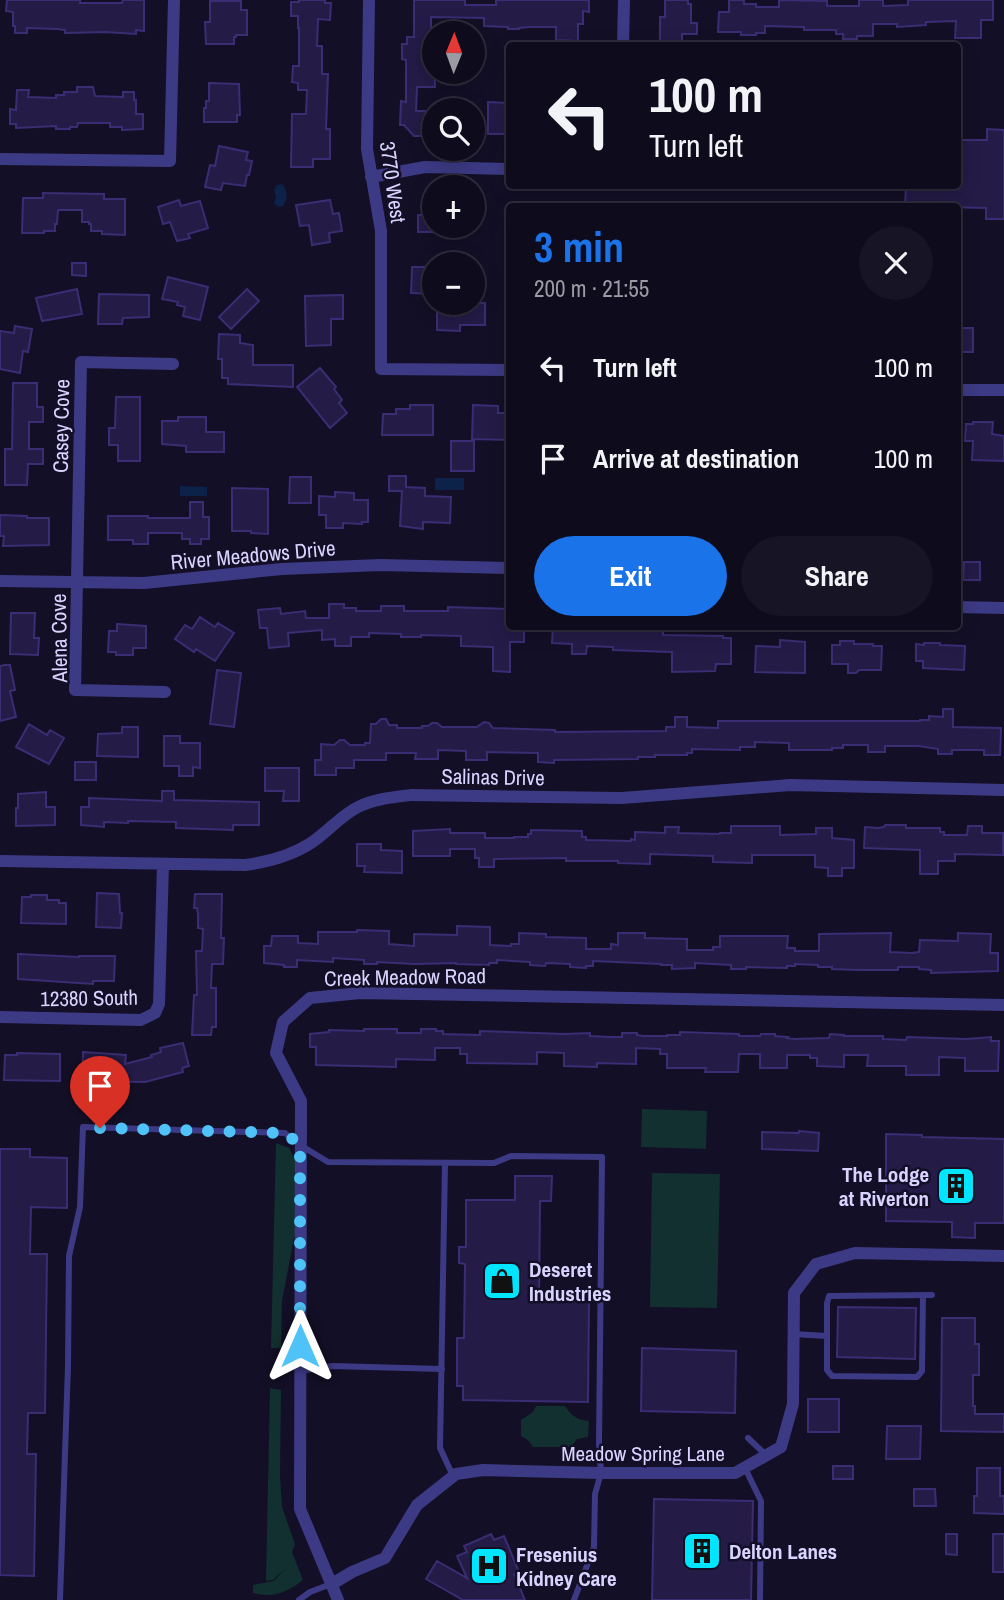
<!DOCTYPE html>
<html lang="en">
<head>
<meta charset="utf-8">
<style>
  :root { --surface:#0e0b1c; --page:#171425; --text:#f1f3f6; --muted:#9b9ba3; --line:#2e2b3b; --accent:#1a73e8 }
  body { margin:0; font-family:"Archivo Narrow",sans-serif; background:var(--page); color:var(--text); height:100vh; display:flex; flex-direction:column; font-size:26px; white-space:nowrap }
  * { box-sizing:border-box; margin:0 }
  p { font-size:23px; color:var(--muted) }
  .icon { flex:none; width:38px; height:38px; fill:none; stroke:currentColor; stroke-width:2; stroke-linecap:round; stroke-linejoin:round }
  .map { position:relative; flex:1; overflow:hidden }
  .sheet { position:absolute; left:506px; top:203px; width:455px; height:427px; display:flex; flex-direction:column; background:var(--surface); border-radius:7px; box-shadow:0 4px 18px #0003,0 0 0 2px var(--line) }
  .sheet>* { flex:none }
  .hud { position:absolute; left:506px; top:42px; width:455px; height:147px; border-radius:7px; box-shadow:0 4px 18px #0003,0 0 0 2px var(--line); background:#0e0b1c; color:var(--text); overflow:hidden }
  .needle { width:46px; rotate:1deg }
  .tools { position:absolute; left:422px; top:21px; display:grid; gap:14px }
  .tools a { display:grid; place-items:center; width:63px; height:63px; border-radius:50%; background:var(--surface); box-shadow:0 4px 18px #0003,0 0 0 2px var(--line); font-size:35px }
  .pin { position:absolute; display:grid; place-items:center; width:60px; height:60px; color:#fff; margin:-72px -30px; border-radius:50% 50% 50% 0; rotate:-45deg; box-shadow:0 0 7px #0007 }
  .pin .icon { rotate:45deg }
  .me { position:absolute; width:77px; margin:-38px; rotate:0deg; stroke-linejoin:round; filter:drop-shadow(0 0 5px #0008) }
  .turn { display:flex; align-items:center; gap:24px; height:147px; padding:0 28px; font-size:32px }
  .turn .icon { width:91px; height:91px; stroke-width:2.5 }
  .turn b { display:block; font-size:49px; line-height:60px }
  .round { display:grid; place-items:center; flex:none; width:74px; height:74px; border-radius:37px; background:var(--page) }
  .headline { display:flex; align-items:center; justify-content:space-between; height:119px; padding:0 28px }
  h1 { font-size:42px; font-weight:700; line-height:52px; color:var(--accent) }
  .cta { display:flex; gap:14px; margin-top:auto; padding:14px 28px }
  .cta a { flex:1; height:80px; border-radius:42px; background:var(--accent); color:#fff; font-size:28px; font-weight:700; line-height:80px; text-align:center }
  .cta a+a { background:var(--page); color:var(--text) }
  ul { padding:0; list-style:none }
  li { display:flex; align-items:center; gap:21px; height:91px; padding:0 28px }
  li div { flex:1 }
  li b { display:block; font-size:26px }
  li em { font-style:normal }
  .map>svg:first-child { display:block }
  .green { fill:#12302f }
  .water { fill:#0c2248 }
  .building { fill:#241b47; stroke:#3b2d73; stroke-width:2 }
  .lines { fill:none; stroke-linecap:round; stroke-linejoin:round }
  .service { stroke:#3d3a85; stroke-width:6 }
  .minor { stroke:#3d3a85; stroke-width:12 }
  .route { stroke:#4fc3f7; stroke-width:12; stroke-dasharray:0 21.6 }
  .labels { text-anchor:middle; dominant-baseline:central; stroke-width:5; stroke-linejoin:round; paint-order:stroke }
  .street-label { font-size:21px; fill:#d9d4ff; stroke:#130f26 }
  .poi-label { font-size:21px; font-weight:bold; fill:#d9d4ff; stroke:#130f26; text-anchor:start }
</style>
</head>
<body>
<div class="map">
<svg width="1004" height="1600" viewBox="0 0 1004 1600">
  <rect width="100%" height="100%" fill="#130f26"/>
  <path class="green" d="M642 1109 707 1111 706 1149 641 1147Z
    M276 1143 289 1148 296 1161 295 1233 282 1301 281 1348H271Z
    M652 1173 720 1174 717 1308 650 1307Z
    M270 1388 281 1390 280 1476 282 1507 295 1544 292 1552 303 1580C286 1593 274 1598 253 1593V1585L274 1581 285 1569 273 1580 266 1581Z
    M536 1406H565C572 1416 577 1420 589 1421L588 1437 577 1439 571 1447H533L528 1440 521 1436V1420L533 1412Z"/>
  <path class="water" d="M282 184C288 191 288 198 283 206L278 207 274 203 276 197 274 190 277 185Z
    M435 478H464V490H435Z
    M180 486 207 487V496H180Z"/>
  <path class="building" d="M7 0H80V3H122L123 0H144V31L136 30V34L105 32 65 33V30L58 29 27 28V33H15V26H13V12L6 11Z
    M299 0H325V3H331L330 20 318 19 317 46H322V74H328L326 129H330V159H313V167H291L292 114H306L307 90H298V83L292 82 293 66H299V28H298V16H291V2H299Z
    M414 0H465V5H496V0H589V12L583 11V24H578V41L556 40V27H529L519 28V29H508V27L484 26V18L431 17V43H434L435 87H417L416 111H433V136H414L404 125H400L401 101 406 102V60L402 59V44H407V37H414Z
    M665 0H688V4H691V23H697V34H682V42H660V17H665Z
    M729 0H744V4H756V7H779V0L827 1V6H859V0H883V6L908 5V0H993V20H981V38H955L956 21 926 22V25L897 27V24H873V36H857V39H843V34H836V30H804V27L765 26V33H756V35H741V32H718L719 12H729Z
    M210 1H241V10H247V35H236V37H234V44H206L205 22H210Z
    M209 83 239 84 240 115H237V122H204V108H206V101H209Z
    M77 87H93L95 96 123 97V92H134V100H136V114H143V129L122 130V127H110V123H78L77 127H70V129H56V126L16 128V124H10V109L16 110 17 90H29L28 97 56 98V95H64V92H77Z
    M488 102 509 103V134H488Z
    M987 129 1004 130V219H986V208L905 206 906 186H957V140H987Z
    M219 146 248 152 246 160 252 161 249 175H247L245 186 223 183 221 190 205 187 210 165 215 166Z
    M43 193 104 194V199H125V235L102 234V231H91V224H89V222H82V210H58L57 224H55V231H44V233H22L23 198H43Z
    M179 200 181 206 200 201 208 228 188 234 190 238 177 241 170 222 163 224 158 207Z
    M330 200 333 214 339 213 342 231 329 233 330 242 312 245 309 225 300 226 296 205Z
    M418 215H434V232H418Z
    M72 263H86V276L72 275Z
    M412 267H434V294L411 293Z
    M168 277 208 287 200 320 183 316 185 307 177 305 178 302 162 299Z
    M77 289 82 314 42 321 36 298Z
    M247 289 259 301 231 329 219 317Z
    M99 294 149 295V317L123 318 122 324H98Z
    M343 295V319H331V345L306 346 305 296Z
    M437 303H485V325H460V331L437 330Z
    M15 326 32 329 28 352 23 351 20 373 0 369V331L14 333Z
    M957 328H973V352H957Z
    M219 334 240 335V343L253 345V365H293V387L228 384V378H222V359H218Z
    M320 368 336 387 334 389 342 400 339 403 347 413 330 428 297 387Z
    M13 383H37V407H43V422H29V449H43V464H28L27 485H5V449H12Z
    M116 397H140V461H118V445H109V428H115Z
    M410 405H433V435H382L383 414H396V409H410Z
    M473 405 498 406V413H509V440L472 439Z
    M178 417H206V432H224V452H186V446L162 444V421H178Z
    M973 422H993L992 434 1004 436V461L972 460 973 441H965L966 424H973Z
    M451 441H474V471H451Z
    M389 476H406V487L425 488V496L451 497 450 523 423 522V529L400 526 402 491H389Z
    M290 477H311V503H289Z
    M232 488 268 489V534L251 533V531H232Z
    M335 492 354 493V500H368V522H362V524L343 523V528H326V515H319V496L335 497Z
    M190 502H203V517H209V539H201V544H190V539H182V533H148V544H133V540H108V516H148V518H190Z
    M0 515 27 516V518H49V545L3 546 4 536H0Z
    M964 562H980V580H963Z
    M329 604H344V608H356V611H381V606H404V611H448V607L509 609V626H524V642H510V672L493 671V647L461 646V636L421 635V637H401V634L369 633V637H351V646H335V639L322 640V630L288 633 289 646 269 648 267 628H260L258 610 280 608 281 614 305 611 306 618H329Z
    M11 613H35L34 638H39L38 655 10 654Z
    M200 617 215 627 218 623 234 633 215 661 196 649 194 652 175 639 185 625 192 629Z
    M117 624 146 626V648H133V655H116V652H108L109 631H117Z
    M553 626H600V628L622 629V626H663V635L723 636V638H731V664H716L715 671 672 672V652L613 650V647L587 646 586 654H572V644L552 643Z
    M780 640 805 642V673L755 672 756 646 780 647Z
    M840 641H854V644H873V646H882L881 670H859L856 673H848V664H832V645H840Z
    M924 643H940V645L965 646 964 670 923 668V661H916V644L924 645Z
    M5 665H10L15 690 10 691 16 717 0 721V666Z
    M217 670 241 673 234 727 210 724Z
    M943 709H953V727L1001 728 1000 755H984V750H952V754H938V749L919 746H885V752H868V745H843V748H832V750H789V743L755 742V747H740V750L692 749V753H687V755H655V757H638V759L554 760V763L538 762V753L487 752V760H466V751L438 750V759H415L416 753H386V760H354V768H336V775H315V760H321V744L334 745 340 740H344L350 745H365V743H370L371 724H376L381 719H386L389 725H397V728H422V726H428L432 723H437L442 727H477L484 722 489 723 493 728 555 730V732L666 731V727H675V717H687V727L718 728V721H920V720H929V716L943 717Z
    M29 724 47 735 50 730 64 738 49 764 16 747Z
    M122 727H138V757L97 756 98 734 122 733Z
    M164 736H180V743H200V768L193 767V776H179V766H164Z
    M75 762H96V780H75Z
    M265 768H299V801H283L284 791H265Z
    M162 791H174V800L259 802V825H233V830L176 828V822L128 821V823L104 822V827L81 825V807H89V798L162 801Z
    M46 792V807H55V825L16 826V808H18V794Z
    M885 825H906V828H940V832H944V835H967L968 826H982V833H1003V855L955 854V861H938V874H920V850L864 848 865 827 878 828 884 827Z
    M731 826H780V835L816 834V828H832V838L854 840V868H842V876H828V868L815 867V855H752V863L713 862V856L650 854V864L618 863V861H566V858L494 859V867H479V858H475V849H450V856H413V831L450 829V833H485V838H514V837H528V834H531V830L582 831V837H586V840L631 841V839L635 840V832L665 833V827H679L678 833 720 834V833H731Z
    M357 844H381V850L402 851V873L364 872 365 866H357Z
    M97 893 119 894 120 913H122L121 928 96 927Z
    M195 894H222L221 938H224L223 964H212L211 988H216V1027H212L211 1035H192L194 995H197L196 951H202L203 929 198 928V914L197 908H194Z
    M31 895H47V900H59V903H66V924L21 923 22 897H31Z
    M457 926 490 927V945L511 946V944H519V933L546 934V937L586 938V949H611V944L618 945V933H645V938L687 939V950H713V947H720V936H788L787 948H795V951H819V934L891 933 890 952 912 953 919 952 920 940 958 941V933L991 934 990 953H998V971L931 973V970L919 969V967H898V970H858L832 969V967H818V965L795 964V966H787V968L746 967V969H731V965L695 963V968L672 969V965H661V964L593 961V966H586V968L570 967V964L546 963 545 966 530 965V962L497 960V963H489V965L456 964V963L414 964 377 962V964H364V960L333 958V962L297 960V967H284V965L264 963V946H271L272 936H298V943L318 944V932H357V930L389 931V944L414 946V934L457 935Z
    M18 954 79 957V956H115L114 981H93V984L18 979Z
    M364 1029H397V1033H421V1029H436V1031H443V1034L480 1035V1031L564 1034 590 1033V1036L610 1037H622V1033H637V1035L643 1036H667V1035H680V1032L739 1034V1036H760L761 1034H775V1036L788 1037 787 1038 795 1039 829 1038 830 1034 844 1035V1036H883V1039L906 1040 907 1037 966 1039 991 1037V1041H999L998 1071H965V1058L939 1057V1075H906V1066H867L868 1055H844V1067L817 1066V1058H810V1055H787V1068H760V1054H739L738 1072H705L706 1068H667V1054H660V1049L636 1048V1064L597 1063V1067L564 1066V1053L537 1052V1064L467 1063V1054H460V1048H435V1060L396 1059V1067L316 1065V1047H310V1034L329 1032V1030L364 1031Z
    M183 1043 189 1066 182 1068 183 1072 145 1082 82 1081 83 1052 126 1055 125 1064 152 1057 151 1055 161 1052 160 1048Z
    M17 1053 60 1054V1081L4 1080 5 1055H17Z
    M799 1131 819 1133 818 1151 762 1149V1132L799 1133Z
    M886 1134 922 1135V1137L1004 1139V1223H975V1238L952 1237V1222L886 1221Z
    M0 1149H30V1157L67 1158V1208L31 1207 30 1254H47L45 1413H28L27 1454H36L34 1576 0 1575Z
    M515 1176H552L551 1201H540L539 1298 589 1299 588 1402 463 1400V1386H457V1338H464L465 1264 459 1263V1247H466V1200H515Z
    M838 1307 916 1308 915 1359 837 1357Z
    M942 1318H975V1344H979V1375H973V1406H975V1414H1004V1432L941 1431Z
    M642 1348 736 1351 735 1413 641 1411Z
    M808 1399H839V1432H808Z
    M887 1426H921L920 1459H886Z
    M833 1466H853V1479H833Z
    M977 1468H1000V1496H1004V1514L974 1513V1496H977Z
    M914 1489H935L936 1506H914Z
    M654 1499 753 1501 751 1600H652Z
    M491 1534 494 1540 504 1536 519 1572 514 1574 525 1600H463L426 1579 437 1561 467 1578 457 1556 467 1552 464 1546Z
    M946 1534H957V1555L946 1554Z
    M993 1534H1004V1572H993Z"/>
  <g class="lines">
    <path class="service" d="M445 1163 440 1448 453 1476
      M793 1334 827 1336V1303L829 1296 932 1295
      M827 1336V1370L832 1376 917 1377 922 1371 923 1295
      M300 1371 332 1366 442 1369
      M748 1438 766 1455
      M745 1468 761 1501 760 1600
      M60 1600 68 1366 69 1256 80 1207 83 1127 285 1133 300 1145 328 1162 494 1163 511 1156 602 1157 599 1444 601 1473 595 1494 594 1547 574 1600
      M299 1600 310 1592 331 1584"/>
    <path class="minor" d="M369 0 367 149 381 231V369L509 370
      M623 46 624 0
      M0 159 170 161 174 0
      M371 177 425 167 509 169
      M957 390H1004
      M0 581 144 583 282 569 380 565 509 568
      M957 607 1004 608
      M165 692 75 690 81 362 173 364
      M0 861 245 865C268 862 291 856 311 843 328 832 340 816 358 807 374 799 393 797 411 795L622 798 790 785 1004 790
      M0 1017 141 1020 155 1013 159 1004 163 864
      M332 1584 352 1572 385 1558 417 1505 456 1474 483 1470 601 1473H735L781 1447 793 1404 794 1293 816 1264 855 1253 1004 1256
      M338 1600 300 1509 301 1101 276 1053 283 1022 310 998 360 993 1004 1005"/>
  </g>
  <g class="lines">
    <path class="route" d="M100 1128 285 1133 300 1145V1346"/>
  </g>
  <defs>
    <symbol id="building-square" viewBox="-11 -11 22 22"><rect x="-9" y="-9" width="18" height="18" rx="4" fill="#00e5ff" stroke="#130f26"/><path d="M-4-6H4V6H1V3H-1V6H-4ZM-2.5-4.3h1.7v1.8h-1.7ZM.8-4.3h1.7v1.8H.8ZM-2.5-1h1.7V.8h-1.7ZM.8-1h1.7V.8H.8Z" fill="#111"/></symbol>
    <symbol id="shop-square" viewBox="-11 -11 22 22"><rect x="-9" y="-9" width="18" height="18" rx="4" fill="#00e5ff" stroke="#130f26"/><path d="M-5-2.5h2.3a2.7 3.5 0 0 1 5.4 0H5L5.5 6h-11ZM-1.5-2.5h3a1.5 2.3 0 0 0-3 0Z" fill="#111"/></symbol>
    <symbol id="hospital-square" viewBox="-11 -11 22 22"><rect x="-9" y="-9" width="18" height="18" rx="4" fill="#00e5ff" stroke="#130f26"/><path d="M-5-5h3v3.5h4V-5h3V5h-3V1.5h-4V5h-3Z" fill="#111"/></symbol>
  </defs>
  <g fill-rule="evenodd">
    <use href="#building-square" x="934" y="1164" width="44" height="44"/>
    <use href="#shop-square" x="480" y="1259" width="44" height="44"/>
    <use href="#building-square" x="680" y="1529" width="44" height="44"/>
    <use href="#hospital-square" x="467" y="1544" width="44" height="44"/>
  </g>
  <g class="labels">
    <g class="street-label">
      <text transform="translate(393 182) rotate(82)">3770 West</text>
      <text transform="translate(61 426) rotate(-89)">Casey Cove</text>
      <text transform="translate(253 555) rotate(-5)">River Meadows Drive</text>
      <text transform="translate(59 638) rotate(-91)">Alena Cove</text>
      <text transform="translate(493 777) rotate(1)">Salinas Drive</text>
      <text transform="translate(405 977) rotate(-1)">Creek Meadow Road</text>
      <text transform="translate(89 998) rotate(-1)">12380 South</text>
      <text x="643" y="1453">Meadow Spring Lane</text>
    </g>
    <g class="poi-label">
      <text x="929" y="1174" text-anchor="end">The Lodge<tspan x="929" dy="24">at Riverton</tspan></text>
      <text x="529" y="1269">Deseret<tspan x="529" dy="24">Industries</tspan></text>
      <text x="729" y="1551">Delton Lanes</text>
      <text x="516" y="1554">Fresenius<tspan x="516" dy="24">Kidney Care</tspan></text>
    </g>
  </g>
</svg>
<div class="tools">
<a><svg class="needle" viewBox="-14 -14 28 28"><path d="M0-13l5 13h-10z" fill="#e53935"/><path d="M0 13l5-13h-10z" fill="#9b9ba3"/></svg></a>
<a><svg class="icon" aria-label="search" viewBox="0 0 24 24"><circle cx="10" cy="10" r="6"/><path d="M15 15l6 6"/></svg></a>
<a>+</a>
<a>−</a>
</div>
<div class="pin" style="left:100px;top:1128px;background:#d93025"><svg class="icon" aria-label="arrive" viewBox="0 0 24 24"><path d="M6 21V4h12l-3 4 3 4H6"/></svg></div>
<svg class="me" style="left:300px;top:1346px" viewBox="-20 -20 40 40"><path d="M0-17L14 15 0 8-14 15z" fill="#4fc3f7" stroke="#fff" stroke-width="4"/></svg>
<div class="hud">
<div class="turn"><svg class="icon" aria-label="left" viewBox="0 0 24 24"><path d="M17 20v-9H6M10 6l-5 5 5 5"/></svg><div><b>100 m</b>Turn left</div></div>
</div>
<section class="sheet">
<div class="headline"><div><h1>3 min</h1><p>200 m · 21:55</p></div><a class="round"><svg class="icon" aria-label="close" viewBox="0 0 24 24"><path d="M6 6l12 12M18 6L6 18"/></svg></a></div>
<ul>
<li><svg class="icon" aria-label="left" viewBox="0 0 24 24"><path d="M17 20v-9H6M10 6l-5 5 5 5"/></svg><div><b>Turn left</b></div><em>100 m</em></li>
<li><svg class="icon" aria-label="arrive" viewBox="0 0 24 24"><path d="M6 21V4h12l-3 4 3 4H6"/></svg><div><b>Arrive at destination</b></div><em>100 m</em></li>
</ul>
<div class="cta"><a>Exit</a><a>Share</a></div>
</section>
</div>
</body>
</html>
